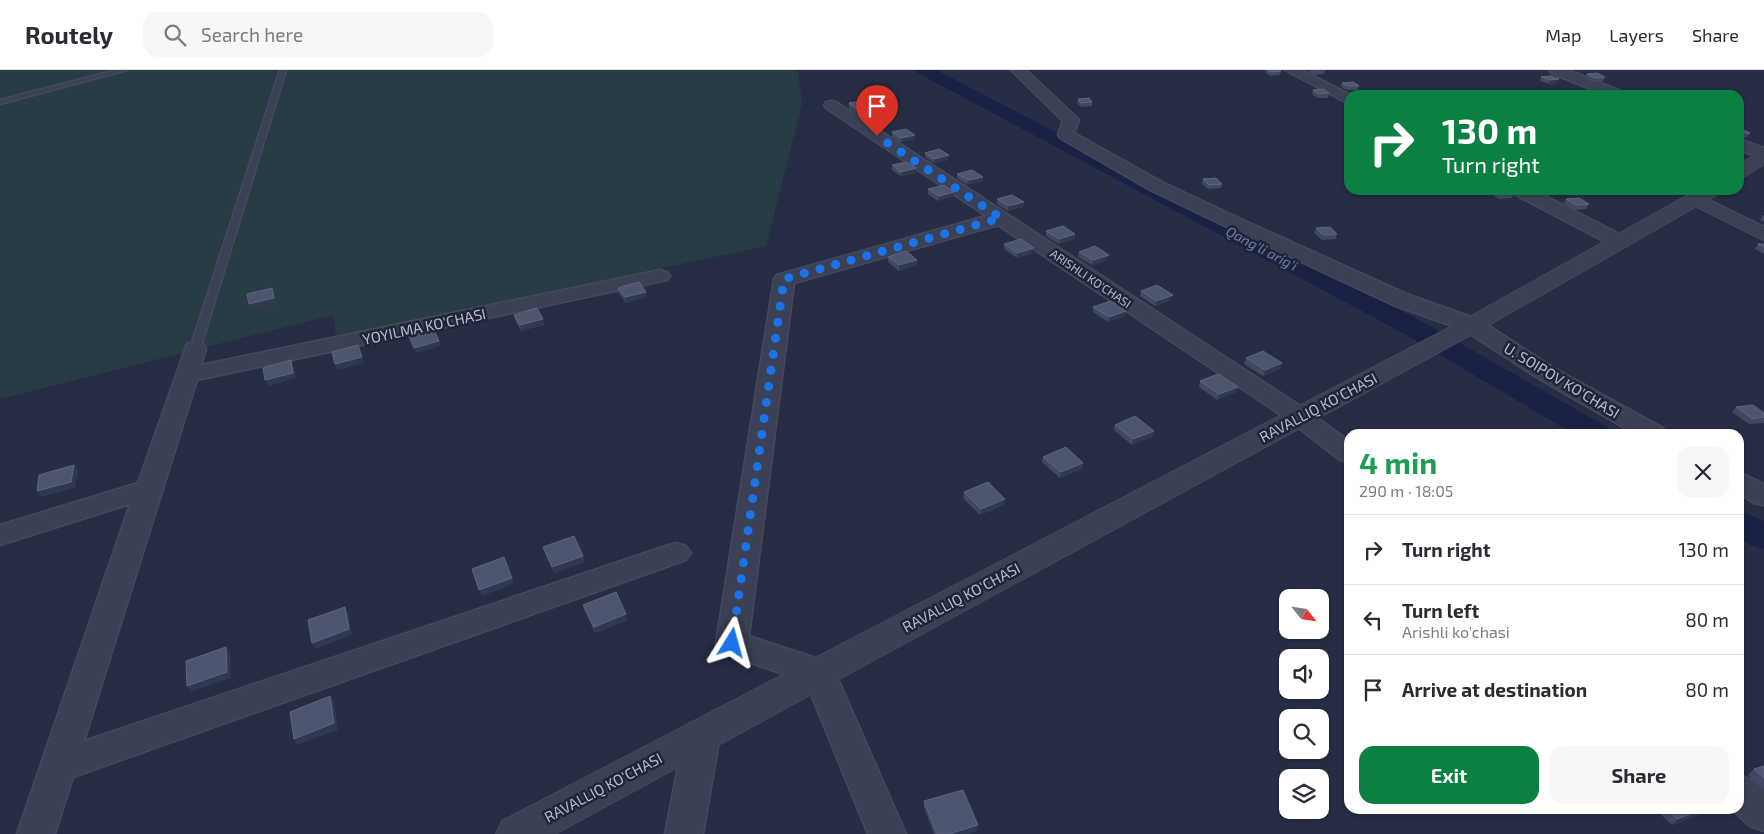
<!DOCTYPE html>
<html lang="en">
<head>
<meta charset="utf-8">
<style>
  :root { --surface:#fff; --page:#f7f7f7; --text:#2b2b33; --muted:#7c7c81; --line:#e1e1e2; --accent:#0b8043 }
  body { margin:0; font-family:"Exo 2",sans-serif; background:var(--page); color:var(--text); height:100vh; display:flex; flex-direction:column; font-size:19px; white-space:nowrap }
  * { box-sizing:border-box; margin:0 }
  p { font-size:16px; color:var(--muted) }
  .icon { flex:none; width:28px; height:28px; fill:none; stroke:currentColor; stroke-width:2; stroke-linecap:round; stroke-linejoin:round }
  .map { position:relative; flex:1; overflow:hidden }
  .panel { position:absolute; left:1344px; top:359px; width:400px; height:385px; display:flex; flex-direction:column; background:var(--surface); border-radius:15px; box-shadow:0 1px 4px #0004 }
  .panel>* { flex:none }
  .top-card { position:absolute; left:1344px; top:20px; width:400px; height:105px; border-radius:15px; box-shadow:0 1px 4px #0004; background:#0b8043; color:#fff; overflow:hidden }
  .needle { width:32px; rotate:120deg }
  .controls { position:absolute; left:1279px; top:519px; display:grid; gap:10px }
  .controls a { display:grid; place-items:center; width:50px; height:50px; border-radius:10px; background:var(--surface); box-shadow:0 1px 4px #0004; font-size:25px }
  .pin { position:absolute; display:grid; place-items:center; width:42px; height:42px; color:#fff; margin:-51px -21px; border-radius:50% 50% 50% 0; rotate:-45deg; box-shadow:0 0 5px #0007 }
  .pin .icon { rotate:45deg }
  .me { position:absolute; width:55px; margin:-28px; rotate:8deg; stroke-linejoin:round; filter:drop-shadow(0 0 4px #0008) }
  .turn { display:flex; align-items:center; gap:18px; height:105px; padding:0 15px; font-size:22px }
  .turn .icon { width:65px; height:65px; stroke-width:2.5 }
  .turn b { display:block; font-size:35px; line-height:42px }
  .round { display:grid; place-items:center; flex:none; width:52px; height:52px; border-radius:15px; background:var(--page) }
  .headline { display:flex; align-items:center; justify-content:space-between; height:85px; padding:0 15px }
  h1 { font-size:30px; font-weight:700; line-height:38px; color:#1e9e55 }
  .primary-button { display:flex; gap:10px; margin-top:auto; padding:10px 15px }
  .primary-button a { flex:1; height:58px; border-radius:15px; background:var(--accent); color:#fff; font-size:20px; font-weight:700; line-height:58px; text-align:center }
  .primary-button a+a { background:var(--page); color:var(--text) }
  ul { padding:0; list-style:none }
  li { display:flex; align-items:center; gap:15px; height:70px; padding:0 15px; border-top:1px solid var(--line) }
  li div { flex:1 }
  li b { display:block; font-size:19px }
  li em { font-style:normal }
  header { display:flex; align-items:center; gap:30px; box-sizing:border-box; height:70px; padding:0 25px; background:var(--surface); border-bottom:1px solid var(--line) }
  header strong { font-size:24px }
  nav { display:flex; gap:28px; margin-inline-start:auto; font-size:18px }
  .search { width:350px; height:45px; background:var(--page); display:flex; align-items:center; gap:12px; box-sizing:border-box; padding:0 18px; border-radius:15px; color:var(--muted); font-size:19px }
  .map>svg:first-child { display:block }
  .green { fill:#283c45 }
  .lines { fill:none; stroke-linecap:round; stroke-linejoin:round }
  .canal { fill:#182144; fill-rule:evenodd }
  .service-casing { stroke:#44495d; stroke-width:3 }
  .minor-casing { stroke:#44495d; stroke-width:3 }
  .tertiary-casing { stroke:#44495d; stroke-width:2 }
  .service { fill:#3b4054; fill-rule:evenodd }
  .minor { fill:#3b4054; fill-rule:evenodd }
  .tertiary { fill:#3b4054; fill-rule:evenodd }
  .wall { fill:#414962 }
  .shaded-wall { fill:#313851 }
  .building { fill:#4e556e; stroke:#5e657c }
  .route { stroke:#1a73e8; stroke-width:9; stroke-dasharray:0 16.2 }
  .labels { text-anchor:middle; dominant-baseline:central; stroke-width:5; stroke-linejoin:round; paint-order:stroke }
  .far-street-label { font-size:12px; fill:#b8bccd; stroke:#1f2539 }
  .far-water-label { font-size:14px; font-style:italic; fill:#707ead; stroke:#1f2539 }
  .street-label { font-size:15px; fill:#b8bccd; stroke:#1f2539 }
</style>
</head>
<body>
<header>
<strong>Routely</strong>
<div class="search"><svg class="icon" aria-label="search" viewBox="0 0 24 24"><circle cx="10" cy="10" r="6"/><path d="M15 15l6 6"/></svg>Search here</div>
<nav><a>Map</a><a>Layers</a><a>Share</a></nav>
</header>
<div class="map">
<svg width="1764" height="764" viewBox="0 0 1764 764">
  <rect width="100%" height="100%" fill="#262d44"/>
  <path class="green" d="M0 0H798L802 34 766 176 336 267 334 245 0 329Z"/>
  <g class="lines">
    <path class="canal" d="M916 0H936L1421 251 1607 357 1611 364H1574L1403 263 918 3Z
      M1739 440 1764 451V479L1752 476 1739 467Z"/>
    <defs>
      <path id="service" d="M116 0H127L0 34V30Z
        M280 0H286L200 279 199 281H191L190 279Z"/>
      <path id="minor" d="M1011 0H1026L1076 47 1079 50 1074 63 1162 112 1243 150 1409 225 1480 250 1552 297 1663 358 1667 364H1635L1536 307 1464 260 1393 235 1229 158 1150 120 1060 68 1058 65 1063 51Z
        M1285 0H1302L1351 25 1349 34Z
        M1549 0H1568L1623 22 1625 25H1605L1551 3Z
        M831 31 836 32 1308 341 1349 371V392L1340 390 1290 351 998 155 794 213 749 566 831 593 906 764H868L806 612 720 582 716 573 774 209 777 205 986 146 826 38 824 35 826 32Z
        M1739 69 1764 78V89L1739 80Z
        M1511 120H1534L1627 168 1630 172 1627 176H1613L1514 124Z
        M1696 124 1764 157V170L1690 133 1687 129 1690 125Z
        M660 200 667 202 670 206 667 210 197 310 84 671 666 476 676 473 686 476 691 483 686 490 73 707 55 764H17L130 434 0 475V455L138 413 187 274 195 272 203 274 206 279 201 295Z
        M1739 402 1764 414V435L1754 433 1739 423Z
        M702 650 715 654 720 665 703 764H665L684 665 689 654Z
        M1739 705 1752 710 1764 720V761L1750 756 1731 739H1739Z"/>
      <path id="tertiary" d="M1764 81V94L1745 106 1739 107V94Z
        M1697 120H1720L1718 124 1480 260 555 764H496L502 751 1464 250Z"/>
    </defs>
    <use href="#service" class="service-casing"/>
    <use href="#minor" class="minor-casing"/>
    <use href="#tertiary" class="tertiary-casing"/>
    <use href="#service" class="service"/>
    <use href="#minor" class="minor"/>
    <use href="#tertiary" class="tertiary"/>
  </g>
  <path class="wall" d="M1265 0H1279L1281 1 1280 5 1270 6 1265 2Z
    M1309 0H1325L1324 4 1314 5 1309 1Z
    M1587 4 1605 7 1603 11 1593 12 1585 8Z
    M1541 7 1557 13 1549 14 1540 11Z
    M1342 13 1359 16 1357 20H1347L1341 17Z
    M1313 20 1329 23 1328 28H1318L1312 24Z
    M1587 22 1605 25H1586Z
    M1078 29 1092 32V36L1081 37 1077 33Z
    M849 33 870 40 856 43 849 38Z
    M868 46 890 49V53L876 56 868 51Z
    M1739 58 1750 63 1747 67 1739 68Z
    M892 62 915 69 901 72 892 67Z
    M925 83 948 90 934 93 925 87Z
    M892 95 916 103 901 106 892 100Z
    M957 104 983 107 982 111 967 115 957 108Z
    M1203 109 1222 114 1221 118 1208 119 1202 114Z
    M928 119 954 122V126L938 131 928 124Z
    M1491 120H1509L1514 123 1512 128 1499 129 1490 123Z
    M997 129 1024 132 1023 137 1008 141 997 134Z
    M1566 129 1589 134 1586 139 1573 140 1564 133Z
    M1763 145H1764V152L1760 150Z
    M1316 158 1337 164 1336 169 1322 170 1314 163Z
    M1046 161 1075 164V169L1059 174 1046 166Z
    M1004 174 1033 183 1017 188 1004 179Z
    M1758 174H1764V184L1755 179Z
    M1079 182 1108 190 1092 195 1078 187Z
    M888 187 917 195 899 201 888 192Z
    M618 218 647 227 626 233 619 223Z
    M1141 221 1173 225 1171 230 1155 236 1140 226Z
    M1093 237 1125 246 1108 252 1093 242Z
    M514 245 543 249 544 255 521 261 515 250Z
    M1246 288 1282 293 1280 299 1263 306 1244 294Z
    M1200 311 1236 322 1217 330 1199 317Z
    M1736 337 1764 343V353L1749 354 1732 342Z
    M1115 355 1154 361 1152 367 1132 375 1114 360Z
    M1043 387 1083 393 1082 399 1060 408 1042 392Z
    M964 422 1004 435 980 445 963 428Z
    M543 477 583 486 584 492 554 503Z
    M583 535 628 550 595 563 585 541Z
    M1764 696V719L1748 705 1754 699Z
    M924 731 978 755 977 761 968 764H934L924 737Z
    M1655 739H1707L1703 743 1672 755Z"/>
  <path class="shaded-wall" d="M1559 9 1557 13 1549 14 1550 10Z
    M870 35V40L856 43V38Z
    M890 49V53L876 56V52Z
    M915 65V69L901 72V68Z
    M949 85 948 90 934 93V89Z
    M916 98V103L901 106V102Z
    M983 107 982 111 967 115 968 110Z
    M954 122V126L938 131 939 126Z
    M1024 132 1023 137 1008 141V136Z
    M1075 164V169L1059 174V169Z
    M1034 178 1033 183 1017 188V183Z
    M1109 185 1108 190 1092 195 1093 190Z
    M917 190V195L899 201V195Z
    M272 218 274 224 276 234 251 240 249 234Z
    M646 222 647 227 626 233 625 227Z
    M1173 225 1171 230 1155 236 1156 231Z
    M1126 241 1125 246 1108 252 1109 247Z
    M543 249 544 255 521 261 520 255Z
    M439 271 441 276 416 283 414 278Z
    M358 275 364 293 337 300 335 294Z
    M291 290 293 296 296 308 268 316 265 310Z
    M1282 293 1280 299 1263 306 1265 300Z
    M1238 317 1236 322 1217 330 1219 324Z
    M1154 361 1152 367 1132 375 1133 369Z
    M1083 393 1082 399 1060 408 1061 402Z
    M74 395 78 401 75 418 41 427 37 421Z
    M1005 429 1004 435 980 445 981 439Z
    M583 486 584 492 554 503 552 497Z
    M512 508 514 514 482 526 479 520Z
    M345 537 348 543 352 565 316 579 312 573Z
    M626 544 628 550 595 563 594 557Z
    M226 577 230 583 231 608 191 622 187 616Z
    M330 626 334 632 338 660 297 675 294 669Z
    M1704 739H1707L1703 743 1672 755 1677 749Z
    M978 755 977 761 968 764H949Z"/>
  <path class="building" d="M1268 0H1279L1281 1 1271 2Z
    M1597 3 1605 7 1595 8 1587 4Z
    M1550 6 1559 9 1550 10 1541 7Z
    M1353 12 1359 16H1348L1342 13Z
    M1324 19 1329 23 1319 24 1313 20Z
    M1598 21 1605 25H1593L1587 22Z
    M1089 28 1092 32 1081 33 1078 29Z
    M862 31 870 35 856 38 849 33Z
    M882 43 890 49 876 52 868 46Z
    M1739 58H1740L1750 63H1739Z
    M906 59 915 65 901 68 892 62Z
    M939 79 949 85 934 89 925 83Z
    M907 92 916 98 901 102 892 95Z
    M972 100 983 107 968 110 957 104Z
    M1216 108 1222 114 1209 115 1203 109Z
    M944 115 954 122 939 126 928 119Z
    M1495 120H1509L1514 123 1501 124Z
    M1012 125 1024 132 1008 136 997 129Z
    M1579 128 1589 134 1576 135 1566 129Z
    M1063 156 1075 164 1059 169 1046 161Z
    M1330 157 1337 164 1323 165 1316 158Z
    M1021 169 1034 178 1017 183 1004 174Z
    M1758 174H1764V177Z
    M1095 176 1109 185 1093 190 1079 182Z
    M906 181 917 190 899 195 888 187Z
    M639 212 646 222 625 227 618 218Z
    M1157 215 1173 225 1156 231 1141 221Z
    M272 218 274 228 249 234 247 224Z
    M1111 231 1126 241 1109 247 1093 237Z
    M537 238 543 249 520 255 514 245Z
    M434 260 439 271 414 278 409 266Z
    M358 275 362 287 335 294 332 282Z
    M1263 281 1282 293 1265 300 1246 288Z
    M291 290 293 303 265 310 263 298Z
    M1218 304 1238 317 1219 324 1200 311Z
    M1753 335 1764 343V347L1753 349 1736 337Z
    M1135 346 1154 361 1133 369 1115 355Z
    M1066 377 1083 393 1061 402 1043 387Z
    M74 395 71 412 37 421 39 405Z
    M988 412 1005 429 981 439 964 422Z
    M574 466 583 486 552 497 543 477Z
    M504 487 512 508 479 520 472 499Z
    M616 522 626 544 594 557 583 535Z
    M345 537 349 559 312 573 308 550Z
    M226 577 227 602 187 616 186 591Z
    M330 626 334 653 294 669 290 642Z
    M1764 696V708L1754 699Z
    M963 720 978 755 949 764H937L924 731Z
    M1667 739H1704L1677 749Z"/>
  <g class="lines">
    <path class="route" d="M732 573 784 209 1001 148 877 66"/>
  </g>
  <g class="labels">
    <g class="far-street-label">
      <text transform="translate(1091 208) rotate(34)">ARISHLI KO'CHASI</text>
    </g>
    <g class="far-water-label">
      <text transform="translate(1262 178) rotate(28)">Qang'li arig'i</text>
    </g>
    <g class="street-label">
      <text transform="translate(424 256) rotate(-12)">YOYILMA KO'CHASI</text>
      <text transform="translate(1562 310) rotate(31)">U. SOIPOV KO'CHASI</text>
      <text transform="translate(1318 337) rotate(-28)">RAVALLIQ KO'CHASI</text>
      <text transform="translate(961 527) rotate(-28)">RAVALLIQ KO'CHASI</text>
      <text transform="translate(603 717) rotate(-28)">RAVALLIQ KO'CHASI</text>
    </g>
  </g>
</svg>
<div class="controls">
<a><svg class="needle" viewBox="-14 -14 28 28"><path d="M0-13l5 13h-10z" fill="#e53935"/><path d="M0 13l5-13h-10z" fill="#7c7c81"/></svg></a>
<a><svg class="icon" aria-label="sound" viewBox="0 0 24 24"><path d="M4 9h4l5-4v14l-5-4H4zM17 9q2 3 0 6"/></svg></a>
<a><svg class="icon" aria-label="search" viewBox="0 0 24 24"><circle cx="10" cy="10" r="6"/><path d="M15 15l6 6"/></svg></a>
<a><svg class="icon" aria-label="layers" viewBox="0 0 24 24"><path d="M12 4l9 5-9 5-9-5zM3 14l9 5 9-5"/></svg></a>
</div>
<div class="pin" style="left:877px;top:66px;background:#d93025"><svg class="icon" aria-label="arrive" viewBox="0 0 24 24"><path d="M6 21V4h12l-3 4 3 4H6"/></svg></div>
<svg class="me" style="left:732px;top:573px" viewBox="-20 -20 40 40"><path d="M0-17L14 15 0 8-14 15z" fill="#1a73e8" stroke="#fff" stroke-width="4"/></svg>
<div class="top-card">
<div class="turn"><svg class="icon" aria-label="right" viewBox="0 0 24 24"><path d="M7 20v-9h11M14 6l5 5-5 5"/></svg><div><b>130 m</b>Turn right</div></div>
</div>
<section class="panel">
<div class="headline"><div><h1>4 min</h1><p>290 m · 18:05</p></div><a class="round"><svg class="icon" aria-label="close" viewBox="0 0 24 24"><path d="M6 6l12 12M18 6L6 18"/></svg></a></div>
<ul>
<li><svg class="icon" aria-label="right" viewBox="0 0 24 24"><path d="M7 20v-9h11M14 6l5 5-5 5"/></svg><div><b>Turn right</b></div><em>130 m</em></li>
<li><svg class="icon" aria-label="left" viewBox="0 0 24 24"><path d="M17 20v-9H6M10 6l-5 5 5 5"/></svg><div><b>Turn left</b><p>Arishli ko'chasi</p></div><em>80 m</em></li>
<li><svg class="icon" aria-label="arrive" viewBox="0 0 24 24"><path d="M6 21V4h12l-3 4 3 4H6"/></svg><div><b>Arrive at destination</b></div><em>80 m</em></li>
</ul>
<div class="primary-button"><a>Exit</a><a>Share</a></div>
</section>
</div>
</body>
</html>
